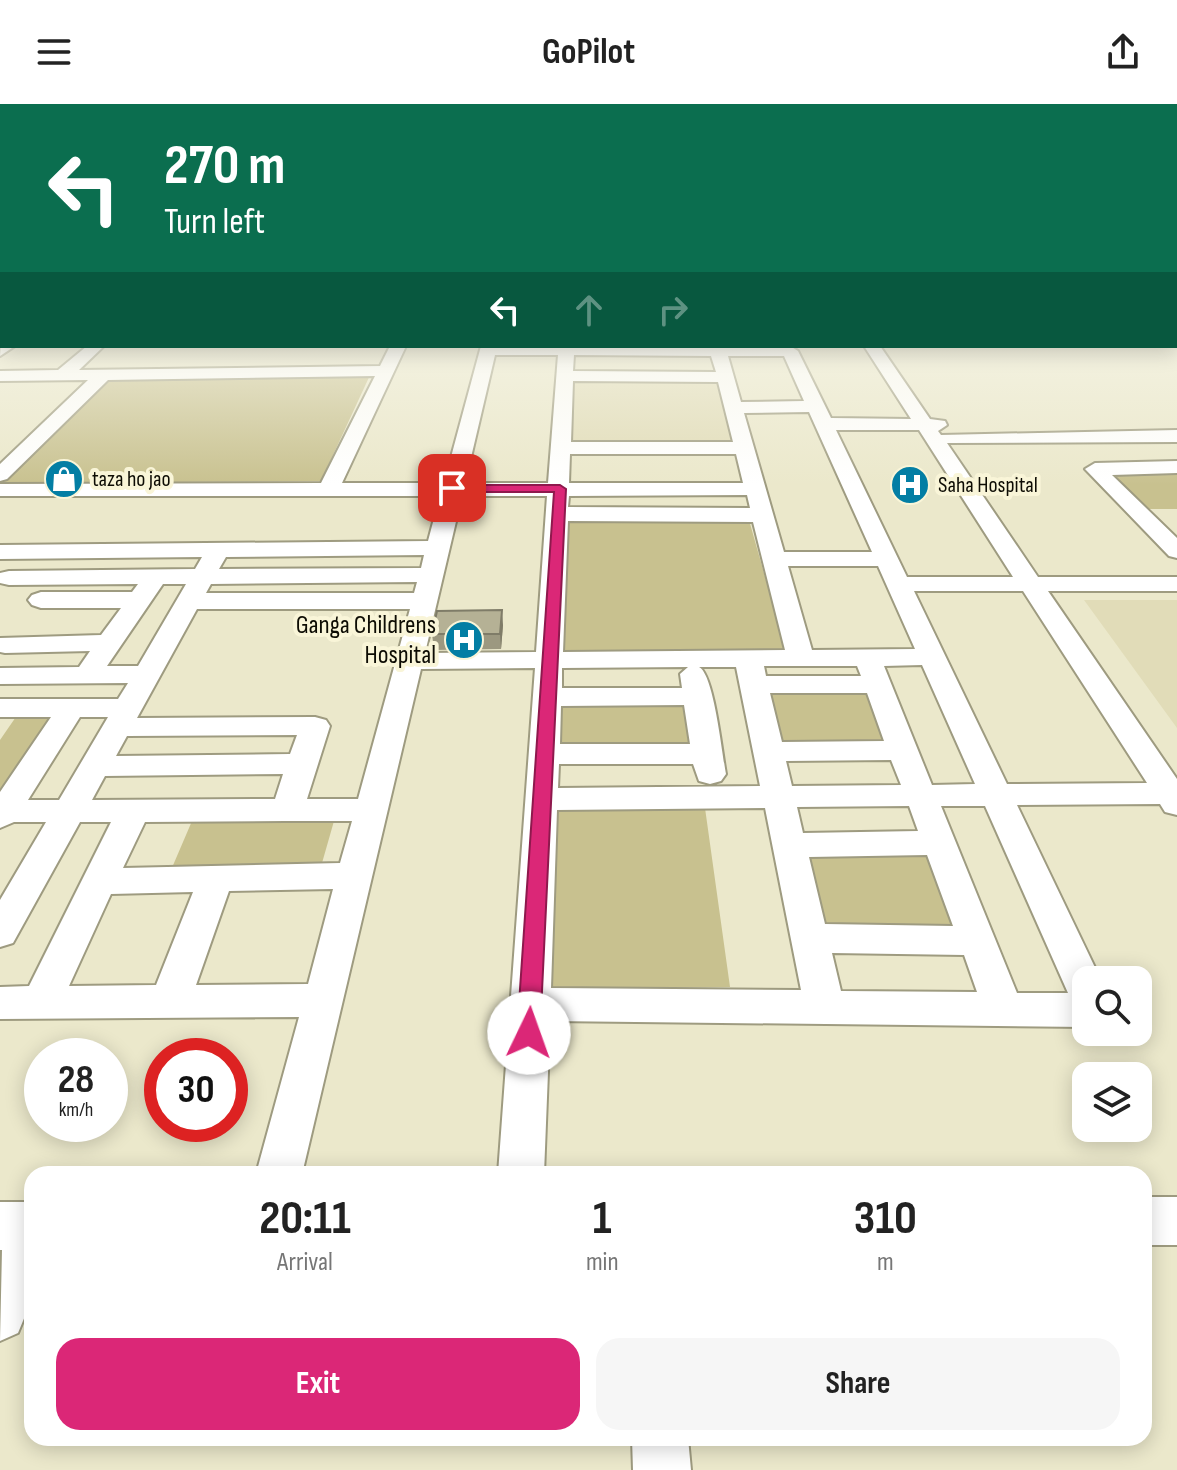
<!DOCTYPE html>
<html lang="en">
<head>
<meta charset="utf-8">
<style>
  :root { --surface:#fff; --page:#f6f6f6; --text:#222; --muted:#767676; --accent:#db2777 }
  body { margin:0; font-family:"Sofia Sans Condensed",sans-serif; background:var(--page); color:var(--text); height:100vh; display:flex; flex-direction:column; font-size:30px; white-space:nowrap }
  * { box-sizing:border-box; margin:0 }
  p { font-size:26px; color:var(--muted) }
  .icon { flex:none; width:44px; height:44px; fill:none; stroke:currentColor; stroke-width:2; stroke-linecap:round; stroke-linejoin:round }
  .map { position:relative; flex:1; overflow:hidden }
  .drawer { position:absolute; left:24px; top:1062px; width:1128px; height:280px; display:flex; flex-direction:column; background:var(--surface); border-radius:24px; box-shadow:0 4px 20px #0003 }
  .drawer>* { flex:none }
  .banner { position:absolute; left:0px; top:0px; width:1178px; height:244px; box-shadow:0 4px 20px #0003; background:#0b6e4f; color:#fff; overflow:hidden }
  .buttons { position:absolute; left:1072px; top:862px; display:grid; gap:16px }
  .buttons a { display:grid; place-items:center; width:80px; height:80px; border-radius:16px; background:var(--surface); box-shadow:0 4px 20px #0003; font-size:40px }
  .speed { position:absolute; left:24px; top:934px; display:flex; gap:16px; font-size:40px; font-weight:700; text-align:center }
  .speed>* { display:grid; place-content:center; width:104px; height:104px; border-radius:50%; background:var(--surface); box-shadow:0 4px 20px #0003; line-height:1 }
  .speed small { font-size:20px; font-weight:400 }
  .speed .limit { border:12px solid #d22; background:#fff; color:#111 }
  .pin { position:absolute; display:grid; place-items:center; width:68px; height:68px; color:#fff; margin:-34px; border-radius:16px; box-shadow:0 4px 12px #0006 }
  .me { position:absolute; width:88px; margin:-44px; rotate:3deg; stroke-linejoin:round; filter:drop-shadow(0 0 6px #0008) }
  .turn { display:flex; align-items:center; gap:28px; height:168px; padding:0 32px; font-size:36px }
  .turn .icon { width:104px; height:104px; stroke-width:2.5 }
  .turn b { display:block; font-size:56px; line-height:68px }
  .lanes { display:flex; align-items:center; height:76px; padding:0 32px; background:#0003; justify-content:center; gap:40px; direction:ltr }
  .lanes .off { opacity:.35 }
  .eta { display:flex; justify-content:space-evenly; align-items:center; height:136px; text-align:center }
  .eta b { font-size:48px; font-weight:700; line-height:56px }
  .cta { display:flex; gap:16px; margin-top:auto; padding:16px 32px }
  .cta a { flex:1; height:92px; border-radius:24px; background:var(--accent); color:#fff; font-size:32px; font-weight:700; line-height:92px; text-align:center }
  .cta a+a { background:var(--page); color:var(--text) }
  header { display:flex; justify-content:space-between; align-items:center; height:104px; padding:0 32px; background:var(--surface); font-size:36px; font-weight:700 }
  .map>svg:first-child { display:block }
  .built { fill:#e1dcb8 }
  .green { fill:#c8c18f }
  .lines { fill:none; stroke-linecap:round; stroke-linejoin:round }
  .minor-casing { stroke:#9e9b80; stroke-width:4 }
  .minor { fill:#fff; fill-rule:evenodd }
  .wall { fill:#9c9880 }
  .shaded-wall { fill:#7f7c68 }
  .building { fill:#b5b195; stroke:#7f7c68; stroke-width:2 }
  .route { fill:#db2777; stroke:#8e194d; stroke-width:2 }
  .labels { text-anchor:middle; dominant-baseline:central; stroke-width:8; stroke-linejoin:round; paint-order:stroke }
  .far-poi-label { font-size:22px; fill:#0d0c04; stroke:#f9f5d8; text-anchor:start }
  .poi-label { font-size:26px; fill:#0d0c04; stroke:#f9f5d8; text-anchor:end }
</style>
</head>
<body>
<header><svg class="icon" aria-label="menu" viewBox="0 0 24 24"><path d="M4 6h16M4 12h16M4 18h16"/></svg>GoPilot<svg class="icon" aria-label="share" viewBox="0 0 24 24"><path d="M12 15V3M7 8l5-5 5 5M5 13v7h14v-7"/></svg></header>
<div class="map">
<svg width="1177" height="1366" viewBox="0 0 1177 1366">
  <rect width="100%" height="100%" fill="#ebe8cb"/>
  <path class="built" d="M572 276H716L732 340H569Z
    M1084 496H1177V624Z"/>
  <path class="green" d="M371 269 321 377 3 379 109 274Z
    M1106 368H1177V405H1143Z
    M749 416 786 547 562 548 566 417Z
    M762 586H870L890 642H774Z
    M687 595 695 644 558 646V597Z
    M20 607H61L0 701V636Z
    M705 704 730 883 547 885 553 705Z
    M195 710H336L320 766H171Z
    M800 747H933L963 828H818Z"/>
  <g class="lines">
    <defs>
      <path id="minor" d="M1176 208H1177V216H1176Z
        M1 239 2 242H15L0 252Z
        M87 242H104L79 266 380 262 390 242H406L342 379H444L481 242H790L798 247 831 314 911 315 864 242H880L930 315 945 317 947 321 938 327 941 331 1177 326V338L947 339 1038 473H1177V487H1048L1177 675V711L1165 708 1160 700 1017 701 1101 876H1086V923L550 917 544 1070H498L535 564 421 565 302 1070H256L299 913 0 915V883L29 882 111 718H80L13 839 0 843V796L46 718H14L0 724V688L51 613H0V595H118L128 579 0 580V564L79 563 90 547 5 549 0 548V534L101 531 121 504H41L32 501 28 496 32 491 41 488H132L138 480 9 481 0 479V469L9 467 195 465 202 453 0 455V441L428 437 440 392H0V380L321 379 375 272 108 276 7 375 0 377V360L88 276 0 277V267L58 266ZM495 251H558L548 379H465ZM574 251 711 252 716 268 573 267ZM728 252H784L804 297 741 298ZM573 277 718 278 733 338H571ZM809 308 872 448H784L744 309ZM836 326H919L1013 473H907ZM570 350H736L743 379H569ZM747 391 750 404 568 403 569 392ZM462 392H547L536 548 425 549ZM568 417 753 418 785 546 563 548ZM424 451 421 464 219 465 226 453ZM788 462H878L915 545 812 546ZM417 478 414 489H206L211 480ZM163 480H186L138 562H107ZM914 487H1023L1147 679 1007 680ZM197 505H410L358 695H307L330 622 326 616 315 613 137 614ZM922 561 975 680 932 681 884 562ZM764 562H857L861 572H766ZM688 563 680 570 682 584H562V564ZM699 563H736L760 682 558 684 559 660H693L699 677 710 680 721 677 726 670C722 650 714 570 699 563ZM770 589H867L884 637 782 638ZM684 601 690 640H560L561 602ZM80 613H108L59 696H28ZM297 631 290 650 116 652 127 632ZM891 656 901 681 792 682 786 657ZM283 670 275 695 92 696 105 672ZM909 702 918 727 803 729 797 703ZM941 702H985L1068 889H1017ZM765 704 801 886 551 884 557 706ZM284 717H352L340 759 123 764 145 718ZM927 751 953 822 825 820 809 753ZM333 785 308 880 196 881 229 787ZM193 788 156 881 69 882 111 790ZM832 849 964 851 977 888 841 887Z
        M1177 357V369L1112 371 1177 434V454L1169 452 1085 365 1095 359Z
        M1144 1093H1177V1141H1144Z
        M0 1098H32V1195L18 1229 0 1237 2 1146H0Z
        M632 1334H688L691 1366H633Z"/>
    </defs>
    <use href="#minor" class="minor-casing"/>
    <use href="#minor" class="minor"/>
  </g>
  <path class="wall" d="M503 521 501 545 434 546 432 530Z"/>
  <path class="shaded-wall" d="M502 506 503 521 501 545 500 530Z"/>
  <path class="building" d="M502 506 500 530H432L437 507Z"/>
  <linearGradient id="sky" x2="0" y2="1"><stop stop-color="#8ba8ab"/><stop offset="0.5" stop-color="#f6f5e8"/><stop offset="1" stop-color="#f6f5e8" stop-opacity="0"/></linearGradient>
  <rect width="1177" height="381" fill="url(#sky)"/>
  <path class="route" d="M560 381 566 385 540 929 537 936 529 938 521 936 517 929 554 388H452L446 384 452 381Z"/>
  <defs>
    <symbol id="shop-disc" viewBox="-11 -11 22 22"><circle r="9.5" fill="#037ea4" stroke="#f9f5d8"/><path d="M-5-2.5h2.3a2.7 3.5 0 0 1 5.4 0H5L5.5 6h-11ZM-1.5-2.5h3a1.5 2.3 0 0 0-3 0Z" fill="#fff"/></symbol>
    <symbol id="hospital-disc" viewBox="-11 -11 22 22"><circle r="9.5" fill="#037ea4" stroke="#f9f5d8"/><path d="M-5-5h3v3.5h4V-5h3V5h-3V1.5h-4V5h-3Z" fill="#fff"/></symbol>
  </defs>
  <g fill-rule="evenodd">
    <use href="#shop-disc" x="42" y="353" width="44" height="44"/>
    <use href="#hospital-disc" x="888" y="359" width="44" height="44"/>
    <use href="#hospital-disc" x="442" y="514" width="44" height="44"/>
  </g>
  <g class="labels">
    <g class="far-poi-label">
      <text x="92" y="375">taza ho jao</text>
      <text x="938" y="381">Saha Hospital</text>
    </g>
    <g class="poi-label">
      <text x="436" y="521">Ganga Childrens<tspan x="436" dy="30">Hospital</tspan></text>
    </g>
  </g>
</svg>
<div class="buttons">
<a><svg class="icon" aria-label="search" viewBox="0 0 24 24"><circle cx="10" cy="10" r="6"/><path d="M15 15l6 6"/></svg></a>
<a><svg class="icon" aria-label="layers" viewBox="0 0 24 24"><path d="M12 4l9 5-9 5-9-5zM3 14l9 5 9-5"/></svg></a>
</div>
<div class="speed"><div>28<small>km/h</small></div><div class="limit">30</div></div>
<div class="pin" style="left:452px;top:384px;background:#d93025"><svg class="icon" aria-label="arrive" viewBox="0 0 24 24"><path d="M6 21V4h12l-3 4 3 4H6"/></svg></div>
<svg class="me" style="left:529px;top:929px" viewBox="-20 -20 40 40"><circle r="19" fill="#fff"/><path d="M0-13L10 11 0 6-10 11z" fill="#db2777"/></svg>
<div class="banner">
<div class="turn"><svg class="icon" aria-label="left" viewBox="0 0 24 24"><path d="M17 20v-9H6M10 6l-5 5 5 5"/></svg><div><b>270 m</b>Turn left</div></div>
<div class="lanes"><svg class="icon" aria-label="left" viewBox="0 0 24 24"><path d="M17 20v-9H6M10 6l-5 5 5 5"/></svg><svg class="icon off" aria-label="ahead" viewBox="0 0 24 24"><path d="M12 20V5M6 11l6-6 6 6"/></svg><svg class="icon off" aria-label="right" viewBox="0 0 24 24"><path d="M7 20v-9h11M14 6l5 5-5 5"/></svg></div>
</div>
<section class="drawer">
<div class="eta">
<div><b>20:11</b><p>Arrival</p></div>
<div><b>1</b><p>min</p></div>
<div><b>310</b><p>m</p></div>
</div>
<div class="cta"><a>Exit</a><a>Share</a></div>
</section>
</div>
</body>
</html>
